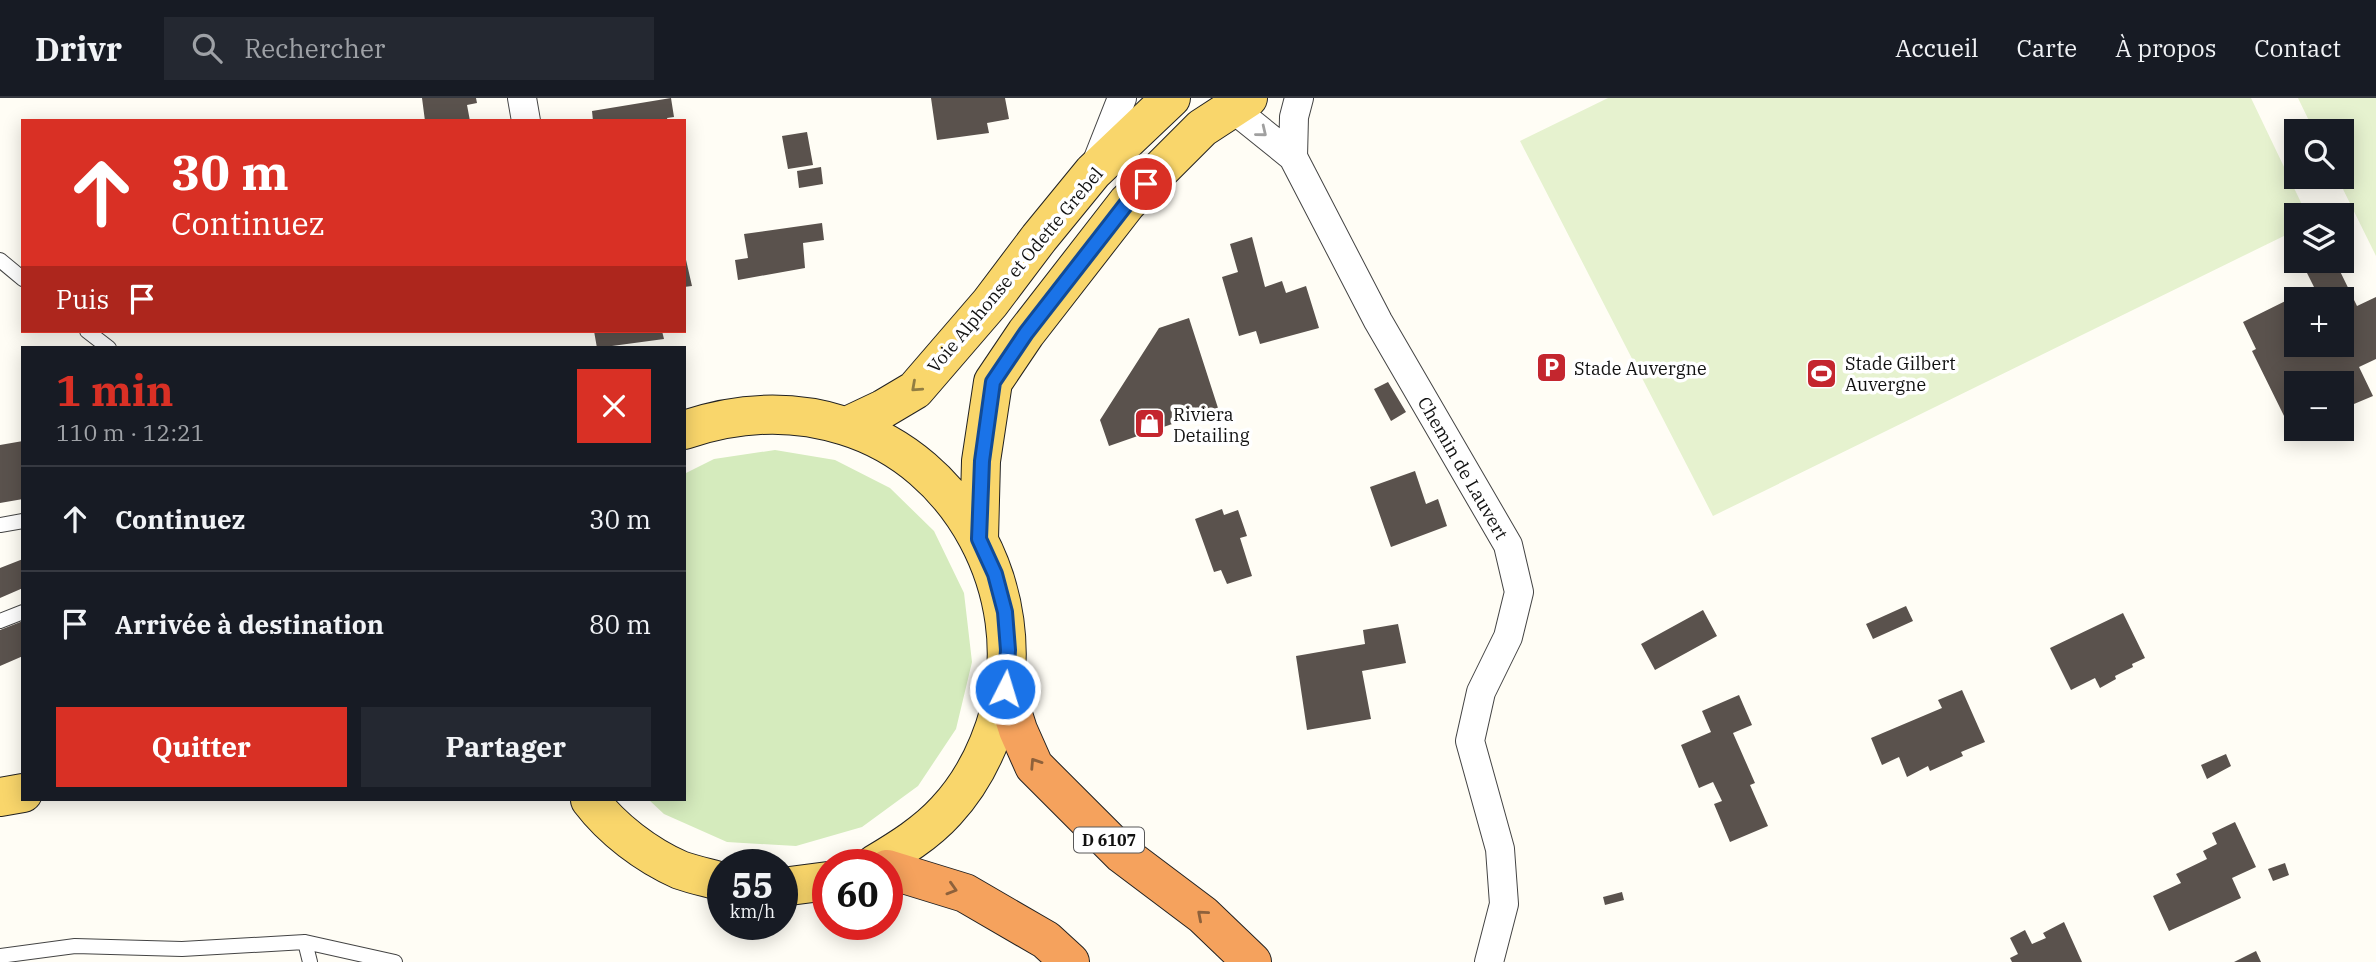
<!DOCTYPE html>
<html lang="fr">
<head>
<meta charset="utf-8">
<style>
  :root { --surface:#171b24; --page:#242831; --text:#f1f3f6; --muted:#9ea1a6; --line:#363941; --accent:#d93025 }
  body { margin:0; font-family:"IBM Plex Serif",serif; background:var(--page); color:var(--text); height:100vh; display:flex; flex-direction:column; font-size:26px; white-space:nowrap }
  * { box-sizing:border-box; margin:0 }
  p { font-size:23px; color:var(--muted) }
  .icon { flex:none; width:38px; height:38px; fill:none; stroke:currentColor; stroke-width:2; stroke-linecap:round; stroke-linejoin:round }
  .map { position:relative; flex:1; overflow:hidden }
  .sheet { position:absolute; left:21px; top:248px; width:665px; height:455px; display:flex; flex-direction:column; background:var(--surface); border-radius:0px; box-shadow:0 4px 18px #0003 }
  .sheet>* { flex:none }
  .hud { position:absolute; left:21px; top:21px; width:665px; height:214px; border-radius:0px; box-shadow:0 4px 18px #0003; background:#d93025; color:#fff; overflow:hidden }
  .fabs { position:absolute; left:2284px; top:21px; display:grid; gap:14px }
  .fabs a { display:grid; place-items:center; width:70px; height:70px; border-radius:0px; background:var(--surface); box-shadow:0 4px 18px #0003; font-size:35px }
  .speed { position:absolute; left:707px; top:751px; display:flex; gap:14px; font-size:35px; font-weight:700; text-align:center }
  .speed>* { display:grid; place-content:center; width:91px; height:91px; border-radius:50%; background:var(--surface); box-shadow:0 4px 18px #0003; line-height:1 }
  .speed small { font-size:18px; font-weight:400 }
  .speed .limit { border:10px solid #d22; background:#fff; color:#111 }
  .pin { position:absolute; display:grid; place-items:center; width:60px; height:60px; color:#fff; margin:-30px; border:4px solid #fff; border-radius:50%; box-shadow:0 2px 7px #0007 }
  .me { position:absolute; width:77px; margin:-38px; rotate:5deg; stroke-linejoin:round; filter:drop-shadow(0 0 5px #0008) }
  .turn { display:flex; align-items:center; gap:24px; height:147px; padding:0 35px; font-size:32px }
  .turn .icon { width:91px; height:91px; stroke-width:2.5 }
  .turn b { display:block; font-size:49px; line-height:60px }
  .then { display:flex; align-items:center; height:66px; padding:0 35px; background:#0003; gap:14px; font-size:26px }
  .round { display:grid; place-items:center; flex:none; width:74px; height:74px; border-radius:0px; background:var(--page) }
  .overview { display:flex; align-items:center; justify-content:space-between; height:119px; padding:0 35px }
  h1 { font-size:42px; font-weight:800; line-height:52px; color:var(--accent) }
  .action { display:flex; gap:14px; margin-top:auto; padding:14px 35px }
  .action a { flex:1; height:80px; border-radius:0px; background:var(--accent); color:#fff; font-size:28px; font-weight:800; line-height:80px; text-align:center }
  .action a+a { background:var(--page); color:var(--text) }
  ul { padding:0; list-style:none }
  li { display:flex; align-items:center; gap:21px; height:105px; padding:0 35px; border-top:2px solid var(--line) }
  li div { flex:1 }
  li b { display:block; font-size:26px }
  li em { font-style:normal }
  header { display:flex; align-items:center; gap:42px; box-sizing:border-box; height:98px; padding:0 35px; background:var(--surface); border-bottom:2px solid var(--line) }
  header strong { font-size:33px }
  nav { display:flex; gap:38px; margin-inline-start:auto; font-size:24px }
  .search { width:490px; height:63px; background:var(--page); display:flex; align-items:center; gap:18px; box-sizing:border-box; padding:0 24px; border-radius:0px; color:var(--muted); font-size:26px }
  .map>svg:first-child { display:block }
  .green { fill:#d5ebbd }
  .pitch { fill:#e6f2cf }
  .building { fill:#5a524d; fill-rule:evenodd }
  .lines { fill:none; stroke-linecap:round; stroke-linejoin:round }
  .lane-casing { stroke:#444; stroke-width:16 }
  .street-casing { stroke:#444; stroke-width:30 }
  .primary-casing { stroke:#222; stroke-width:40 }
  .highway-casing { stroke:#222; stroke-width:40 }
  .lane { stroke:#fff; stroke-width:14 }
  .street { stroke:#fff; stroke-width:28 }
  .primary { stroke:#f9d66b; stroke-width:38 }
  .highway { stroke:#f5a25d; stroke-width:38 }
  .oneway { stroke:#a0a0a0 }
  .oneway2 { stroke:#917d42 }
  .oneway3 { stroke:#8e613b }
  .route-casing { stroke:#114b97; stroke-width:18 }
  .route { stroke:#1a73e8; stroke-width:12 }
  .labels { text-anchor:middle; dominant-baseline:central; stroke-width:7; stroke-linejoin:round; paint-order:stroke }
  .shield { fill:#fff; stroke:#585858; stroke-width:2 }
  .shield-label { font-size:16px; font-weight:bold; fill:#111 }
  .street-label { font-size:18px; fill:#111; stroke:#fff }
  .poi-label { font-size:18px; fill:#111; stroke:#fff; text-anchor:start }
</style>
</head>
<body>
<header>
<strong>Drivr</strong>
<div class="search"><svg class="icon" aria-label="search" viewBox="0 0 24 24"><circle cx="10" cy="10" r="6"/><path d="M15 15l6 6"/></svg>Rechercher</div>
<nav><a>Accueil</a><a>Carte</a><a>À propos</a><a>Contact</a></nav>
</header>
<div class="map">
<svg width="2376" height="864" viewBox="0 0 2376 864">
  <rect width="100%" height="100%" fill="#fffdf5"/>
  <path class="green" d="M775 352 835 362 890 390 934 433 964 495 972 564 956 631 918 688 862 729 796 748 727 744 664 716 649 702H684V376L714 361Z"/>
  <path class="pitch" d="M1608 0H2251L2307 117H2296V132L1713 418 1520 43Z
    M2298 0H2376V158L2337 79H2342V33H2314Z"/>
  <path class="building" d="M422 0H476L477 5 467 7 470 23H425Z
    M671 0 674 19 667 20 668 23H593L592 13Z
    M931 0H1005L1009 21 987 25 989 35 937 42Z
    M807 34 813 67 788 71 782 38Z
    M821 69 823 86 799 90 797 73Z
    M822 125 824 142 803 145 805 170 738 182 735 162 748 160 744 136Z
    M1252 139 1265 189 1282 183 1286 195 1306 188 1319 230 1260 246 1256 233 1239 238 1222 179 1238 174 1230 146Z
    M684 153 692 188 684 189Z
    M2301 163H2335L2357 208 2376 199V261L2359 269 2373 298 2342 311V285H2296V330L2291 332 2252 253 2256 251 2243 224 2314 189ZM2296 201H2342V247H2296Z
    M1189 220 1218 310 1109 348 1100 322 1159 230Z
    M594 233H662L664 241 597 250Z
    M1388 284 1406 314 1391 323 1374 291Z
    M23 343V401L0 405V347Z
    M1415 373 1426 406 1438 401 1447 428 1391 449 1370 389Z
    M1222 411 1224 417 1238 412 1247 438 1240 440 1252 478 1227 486 1221 472 1214 474 1195 421Z
    M23 461V490L0 500V470Z
    M1906 508 1913 523 1873 541 1866 526Z
    M1703 512 1717 538 1655 572 1641 546Z
    M2123 515 2145 560 2132 566 2133 569 2115 578 2116 581 2100 590 2095 580 2071 592 2050 550Z
    M23 523V558L0 568V532Z
    M1398 526 1406 565 1362 573 1371 621 1307 632 1296 558 1365 546 1363 532Z
    M1962 592 1985 644 1961 654 1963 658 1930 673 1928 668 1907 679 1899 659 1882 667 1871 640 1942 610 1938 602Z
    M1739 597 1752 627 1733 635 1755 685 1750 687 1768 728 1730 744 1714 706 1722 703 1713 684 1699 690 1681 647 1711 634 1702 613Z
    M2226 656 2231 668 2207 681 2201 667Z
    M2235 724 2256 769 2232 780 2241 800 2169 833 2153 798 2181 785 2176 776 2207 761 2203 753 2217 746 2212 735Z
    M2285 765 2289 777 2273 783 2268 771Z
    M1622 794 1624 802 1605 807 1603 799Z
    M2064 824 2082 864H2012L2010 860 2018 856 2010 840 2025 832 2032 846 2046 840 2043 835Z
    M2256 853 2261 864H2234Z"/>
  <g class="lines">
    <defs>
      <path id="lane" d="M0 162 23 181
        M87 233 109 250
        M0 427 23 423
        M0 523 23 514
        M305 844 310 864
        M0 858 75 848 182 851 305 844 395 864"/>
      <path id="street" d="M522 0 526 23
        M1231 9 1293 59 1378 223 1508 447 1519 494 1508 539 1481 594 1470 643 1500 751 1504 806 1489 864
        M1293 59 1294 19 1299 0
        M1096 66 1122 0"/>
      <path id="primary" d="M847 328 883 311 915 292 990 205 1039 140 1093 74 1171 0
        M684 332C737 314 792 311 845 328 962 364 1029 495 1000 611 990 648 973 684 946 713 926 735 900 751 875 766
        M979 441 981 363 993 284 1026 235 1127 105 1202 30 1248 0
        M0 699 23 695
        M590 702C612 731 646 757 680 772 694 777 709 780 723 784
        M782 789 828 783"/>
      <path id="highway" d="M1005 591 1018 632 1034 668 1122 756 1203 817 1252 864
        M887 771 965 795 1046 842 1070 864"/>
    </defs>
    <use href="#lane" class="lane-casing"/>
    <use href="#street" class="street-casing"/>
    <use href="#primary" class="primary-casing"/>
    <use href="#highway" class="highway-casing"/>
    <use href="#lane" class="lane"/>
    <use href="#street" class="street"/>
    <use href="#primary" class="primary"/>
    <use href="#highway" class="highway"/>
  </g>
  <defs><path id="oneway-chevron" d="M-2-3.5L2.5 0L-2 3.5" fill="none" stroke-width="1.6" stroke-linecap="round" stroke-linejoin="round" transform="scale(1.75)"/></defs>
  <use class="oneway" href="#oneway-chevron" transform="translate(1262 34) rotate(39)"/>
  <use class="oneway2" href="#oneway-chevron" transform="translate(916 289) rotate(138)"/>
  <g class="oneway3">
    <use href="#oneway-chevron" transform="translate(1035 665) rotate(-123)"/>
    <use href="#oneway-chevron" transform="translate(952 791) rotate(17)"/>
    <use href="#oneway-chevron" transform="translate(1202 817) rotate(-139)"/>
  </g>
  <g class="lines">
    <defs>
      <path id="route" d="M1005 591 1008 552 1005 514 995 476 979 441 982 363 993 284 1026 235 1110 127 1127 105 1146 86"/>
    </defs>
    <use href="#route" class="route-casing"/>
    <use href="#route" class="route"/>
  </g>
  <defs>
    <symbol id="parking-square" viewBox="-11 -11 22 22"><rect x="-9" y="-9" width="18" height="18" rx="4" fill="#c4262e" stroke="#fff"/><path d="M-3.5-5.5H1a3.5 3.5 0 0 1 0 7H-1V5.5H-3.5ZM-1-3.4V-.6H.8a1.4 1.4 0 0 0 0-2.8Z" fill="#fff"/></symbol>
    <symbol id="stadium-square" viewBox="-11 -11 22 22"><rect x="-9" y="-9" width="18" height="18" rx="4" fill="#c4262e" stroke="#fff"/><path d="M0-5a6.5 5 0 1 0 0 10a6.5 5 0 1 0 0-10ZM-3.5-1.8h7v3.6h-7Z" fill="#fff"/></symbol>
    <symbol id="shop-square" viewBox="-11 -11 22 22"><rect x="-9" y="-9" width="18" height="18" rx="4" fill="#c4262e" stroke="#fff"/><path d="M-5-2.5h2.3a2.7 3.5 0 0 1 5.4 0H5L5.5 6h-11ZM-1.5-2.5h3a1.5 2.3 0 0 0-3 0Z" fill="#fff"/></symbol>
  </defs>
  <g fill-rule="evenodd">
    <use href="#parking-square" x="1534" y="252" width="35" height="35"/>
    <use href="#stadium-square" x="1804" y="258" width="35" height="35"/>
    <use href="#shop-square" x="1132" y="308" width="35" height="35"/>
  </g>
  <g class="labels">
    <rect class="shield" x="1074" y="729.5" width="70" height="25" rx="5"/>
    <g class="shield-label">
      <text x="1109" y="742">D 6107</text>
    </g>
    <g class="street-label">
      <text transform="translate(1015 172) rotate(-50)">Voie Alphonse et Odette Grebel</text>
      <text transform="translate(1463 370) rotate(60)">Chemin de Lauvert</text>
    </g>
    <g class="poi-label">
      <text x="1845" y="265">Stade Gilbert<tspan x="1845" dy="21">Auvergne</tspan></text>
      <text x="1574" y="270">Stade Auvergne</text>
      <text x="1173" y="316">Riviera<tspan x="1173" dy="21">Detailing</tspan></text>
    </g>
  </g>
</svg>
<div class="fabs">
<a><svg class="icon" aria-label="search" viewBox="0 0 24 24"><circle cx="10" cy="10" r="6"/><path d="M15 15l6 6"/></svg></a>
<a><svg class="icon" aria-label="layers" viewBox="0 0 24 24"><path d="M12 4l9 5-9 5-9-5zM3 14l9 5 9-5"/></svg></a>
<a>+</a>
<a>−</a>
</div>
<div class="speed"><div>55<small>km/h</small></div><div class="limit">60</div></div>
<div class="pin" style="left:1146px;top:86px;background:#d93025"><svg class="icon" aria-label="arrive" viewBox="0 0 24 24"><path d="M6 21V4h12l-3 4 3 4H6"/></svg></div>
<svg class="me" style="left:1005px;top:591px" viewBox="-20 -20 40 40"><circle r="17" fill="#1a73e8" stroke="#fff" stroke-width="3"/><path d="M0-11L8 9 0 5-8 9z" fill="#fff"/></svg>
<div class="hud">
<div class="turn"><svg class="icon" aria-label="ahead" viewBox="0 0 24 24"><path d="M12 20V5M6 11l6-6 6 6"/></svg><div><b>30 m</b>Continuez</div></div>
<div class="then">Puis<svg class="icon" aria-label="arrive" viewBox="0 0 24 24"><path d="M6 21V4h12l-3 4 3 4H6"/></svg></div>
</div>
<section class="sheet">
<div class="overview"><div><h1>1 min</h1><p>110 m · 12:21</p></div><a class="round" style="background:#d93025;color:#fff"><svg class="icon" aria-label="close" viewBox="0 0 24 24"><path d="M6 6l12 12M18 6L6 18"/></svg></a></div>
<ul>
<li><svg class="icon" aria-label="ahead" viewBox="0 0 24 24"><path d="M12 20V5M6 11l6-6 6 6"/></svg><div><b>Continuez</b></div><em>30 m</em></li>
<li><svg class="icon" aria-label="arrive" viewBox="0 0 24 24"><path d="M6 21V4h12l-3 4 3 4H6"/></svg><div><b>Arrivée à destination</b></div><em>80 m</em></li>
</ul>
<div class="action"><a>Quitter</a><a>Partager</a></div>
</section>
</div>
</body>
</html>
